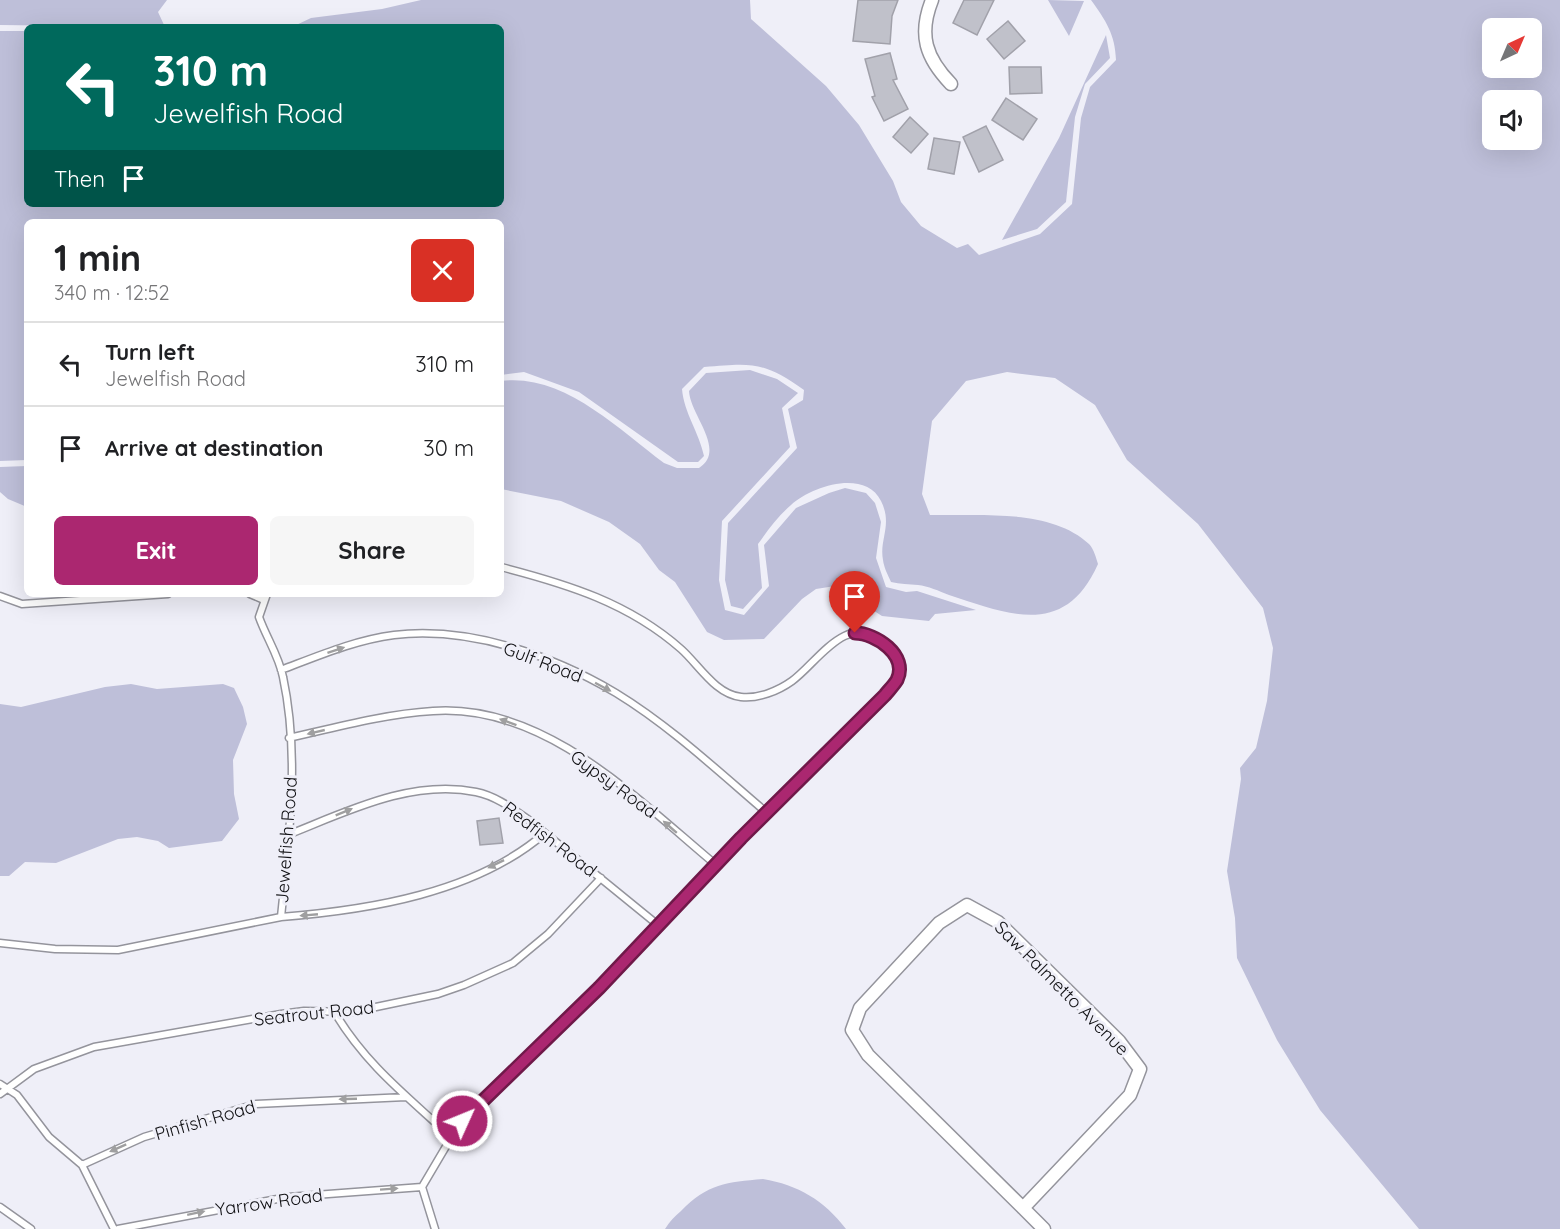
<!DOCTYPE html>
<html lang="en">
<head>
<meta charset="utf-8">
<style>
  :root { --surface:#fff; --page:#f6f6f6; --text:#202124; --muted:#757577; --line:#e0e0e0; --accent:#ab2770 }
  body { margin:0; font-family:Quicksand,sans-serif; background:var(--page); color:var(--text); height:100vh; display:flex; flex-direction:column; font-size:22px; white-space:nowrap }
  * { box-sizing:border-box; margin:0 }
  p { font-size:20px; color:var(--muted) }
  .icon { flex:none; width:33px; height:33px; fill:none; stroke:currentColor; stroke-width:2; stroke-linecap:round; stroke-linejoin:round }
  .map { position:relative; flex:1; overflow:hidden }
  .drawer { position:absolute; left:24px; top:219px; width:480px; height:378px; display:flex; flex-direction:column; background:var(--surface); border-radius:9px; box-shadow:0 6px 24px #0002 }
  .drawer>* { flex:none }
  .banner { position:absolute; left:24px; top:24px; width:480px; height:183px; border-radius:9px; box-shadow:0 6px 24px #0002; background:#00695c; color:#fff; overflow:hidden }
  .needle { width:39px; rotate:44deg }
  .tools { position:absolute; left:1482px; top:18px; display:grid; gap:12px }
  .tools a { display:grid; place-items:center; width:60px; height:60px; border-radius:9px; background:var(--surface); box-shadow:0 6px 24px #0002; font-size:30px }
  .pin { position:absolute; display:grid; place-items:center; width:51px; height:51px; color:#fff; margin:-62px -26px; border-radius:50% 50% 50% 0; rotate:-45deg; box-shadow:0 0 6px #0007 }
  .pin .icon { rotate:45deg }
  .me { position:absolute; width:66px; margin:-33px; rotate:46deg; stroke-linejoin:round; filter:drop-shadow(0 0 4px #0008) }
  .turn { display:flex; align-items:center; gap:21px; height:126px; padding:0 30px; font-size:27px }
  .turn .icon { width:78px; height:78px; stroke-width:2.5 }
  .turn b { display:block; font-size:42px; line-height:51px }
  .then { display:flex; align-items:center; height:57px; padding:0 30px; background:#0003; gap:12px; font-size:22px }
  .round { display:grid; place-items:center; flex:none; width:63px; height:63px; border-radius:9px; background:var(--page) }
  .head { display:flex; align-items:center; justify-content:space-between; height:102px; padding:0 30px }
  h1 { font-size:36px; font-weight:700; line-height:45px }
  .cta { display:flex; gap:12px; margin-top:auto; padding:12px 30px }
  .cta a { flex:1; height:69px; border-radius:9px; background:var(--accent); color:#fff; font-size:24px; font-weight:700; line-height:69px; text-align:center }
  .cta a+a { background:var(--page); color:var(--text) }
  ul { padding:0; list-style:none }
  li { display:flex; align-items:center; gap:18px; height:84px; padding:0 30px; border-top:2px solid var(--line) }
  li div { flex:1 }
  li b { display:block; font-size:22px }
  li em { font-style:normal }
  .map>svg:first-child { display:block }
  .green { fill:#bebfd9; fill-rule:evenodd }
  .building { fill:#c0c1ca; stroke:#a1a1aa; stroke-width:1.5 }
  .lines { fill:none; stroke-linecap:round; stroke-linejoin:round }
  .service-casing { stroke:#94949c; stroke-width:9 }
  .minor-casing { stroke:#94949c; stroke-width:15 }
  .service { stroke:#fff; stroke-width:6 }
  .minor { stroke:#fff; stroke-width:12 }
  .oneway { fill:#9f9fa0 }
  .route-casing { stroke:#6f1949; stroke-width:15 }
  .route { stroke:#ab2770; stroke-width:10 }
  .labels { text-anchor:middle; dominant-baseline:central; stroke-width:6; stroke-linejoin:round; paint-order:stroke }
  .street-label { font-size:18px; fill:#0f0f12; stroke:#efeff8 }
</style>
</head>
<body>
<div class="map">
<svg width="1560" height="1229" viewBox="0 0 1560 1229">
  <rect width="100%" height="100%" fill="#efeff8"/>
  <path class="green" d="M0 0H167L158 12 165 27 0 25Z
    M421 0H750L751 19 826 86 859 125 893 181 901 202 921 226 957 248 968 244 979 255 1040 234 1072 204 1081 118 1090 87 1116 60C1115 34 1106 21 1091 0H1560V1229H1419L1320 1110 1277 1040 1237 958 1235 918 1227 871 1241 779 1240 768 1256 748 1267 701 1273 648 1263 608 1198 524 1127 460 1095 405 1055 378 1007 372 966 381 932 421 922 494 930 515C978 516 1051 508 1089 544 1094 549 1096 558 1098 564 1065 638 1010 615 949 595 939 591 928 586 918 585 909 584 900 584 891 582 888 575 884 568 883 560 879 539 893 525 881 501 865 469 812 486 791 505 778 516 768 530 758 544L762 588 743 609 731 606 725 580 728 523 797 448 788 409 803 400 804 390C763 361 752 363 704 367L682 389C684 413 699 432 704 456L698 462H678L579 392 524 372 501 375V222H27V460L0 461V31H27V204H501V27H292L311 18 382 9ZM1492 28H1532V68H1492ZM1532 100V140H1492V100Z
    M1048 0 1084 1 1069 36Z
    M1106 35 1110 58 1085 84 1075 117 1066 202 1037 229 1002 240 1059 138Z
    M750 370 777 379 798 393 782 408 790 447 722 521 719 580 725 610 744 615 769 586 764 545 796 508 829 493 845 488 866 493 875 503 881 522 876 558 886 587 906 592 917 591 976 610 935 614 929 621 882 616 835 586 816 589 802 599 764 639 724 640 707 632 675 582 659 570 640 544 609 522 561 501 501 489V381C563 373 617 428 664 463L677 468H699C727 450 690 415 689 391L706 373Z
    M27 466V507L8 499 0 492V467Z
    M131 684 157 689 223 684 234 688 243 707 247 724 233 760 234 794 239 819 222 841 169 848 158 841 137 837 118 839 56 863 25 862 9 876H0V704L21 707 105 687Z
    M763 1179C798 1185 824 1200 846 1229H665C669 1222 675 1216 681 1211 707 1184 727 1182 763 1179Z"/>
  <path class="building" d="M858 0H898L892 16 890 44 853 41Z
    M964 0H994L977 35 953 23Z
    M1008 21 1025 41 1004 59 987 39Z
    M890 53 897 79 893 80 908 109 884 121 872 97 875 96 865 59Z
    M1009 67H1041L1042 93 1010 94Z
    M1006 98 1037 119 1023 140 992 120Z
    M910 117 928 134 911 153 893 137Z
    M986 126 1003 160 979 172 963 137Z
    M934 138 960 142 954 174 928 169Z
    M499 818 503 843 480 845 477 821Z"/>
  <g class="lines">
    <defs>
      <path id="service" d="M250 594 264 600
        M0 596 22 604 168 594
        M281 670C318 656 355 640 394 635 469 626 552 655 616 693 670 726 718 771 766 812
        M289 738C337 727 385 714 433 711 544 703 637 799 715 864
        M290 834C348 811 412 779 476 792 496 796 513 809 529 820L658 925
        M281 917C369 910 476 893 545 833
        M0 943 55 949 118 950 281 917C289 839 300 756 283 677 279 656 266 637 259 617L267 594
        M335 1013C367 1066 407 1096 451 1137
        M0 1084 17 1095 49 1137 82 1165 114 1229
        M0 1094 34 1069 94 1047 281 1014 304 1011 352 1012 438 994 464 985 513 963 548 934 601 878
        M82 1165 144 1137 256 1104 406 1097
        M0 1207 31 1229
        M118 1229 288 1197 422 1187
        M435 1229 422 1187 461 1121 599 988 766 812 885 695C893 685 901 676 898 663 896 654 888 648 881 642 847 611 817 663 792 681 778 691 758 699 741 697 715 694 699 665 681 649 629 603 567 584 501 567"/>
      <path id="minor" d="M932 0C918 35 926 58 951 84
        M1023 1208 1130 1095 1140 1069 1119 1041 998 922 967 905 939 923 860 1008 852 1030 868 1055 1023 1208 1044 1229"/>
    </defs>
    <use href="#service" class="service-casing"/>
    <use href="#minor" class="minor-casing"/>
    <use href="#service" class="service"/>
    <use href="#minor" class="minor"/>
  </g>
  <defs><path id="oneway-solid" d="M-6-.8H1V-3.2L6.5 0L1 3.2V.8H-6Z" transform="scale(1.5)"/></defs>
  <g class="oneway">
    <use href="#oneway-solid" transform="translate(336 650) rotate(-18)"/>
    <use href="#oneway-solid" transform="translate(603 687) rotate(28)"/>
    <use href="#oneway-solid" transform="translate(508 722) rotate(-160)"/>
    <use href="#oneway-solid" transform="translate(316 732) rotate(167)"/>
    <use href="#oneway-solid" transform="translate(344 812) rotate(-22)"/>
    <use href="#oneway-solid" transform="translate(670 827) rotate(-139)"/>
    <use href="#oneway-solid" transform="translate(496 864) rotate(154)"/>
    <use href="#oneway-solid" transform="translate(309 915) rotate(175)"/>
    <use href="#oneway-solid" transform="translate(348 1099) rotate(178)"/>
    <use href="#oneway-solid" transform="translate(118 1148) rotate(156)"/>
    <use href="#oneway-solid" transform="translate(389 1189) rotate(-4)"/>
    <use href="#oneway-solid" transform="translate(196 1213) rotate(-12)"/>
  </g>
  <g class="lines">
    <defs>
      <path id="route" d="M462 1121 599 988 741 838 885 695C889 690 894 685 897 680 909 655 875 633 855 633"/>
    </defs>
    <use href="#route" class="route-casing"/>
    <use href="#route" class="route"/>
  </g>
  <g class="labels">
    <g class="street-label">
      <text transform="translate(543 662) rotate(21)">Gulf Road</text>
      <text transform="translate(614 784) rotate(36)">Gypsy Road</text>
      <text transform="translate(550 839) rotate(37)">Redfish Road</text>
      <text transform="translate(286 840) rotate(-86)">Jewelfish Road</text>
      <text transform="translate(1062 988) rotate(45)">Saw Palmetto Avenue</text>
      <text transform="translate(314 1013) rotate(-6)">Seatrout Road</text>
      <text transform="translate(205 1120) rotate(-16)">Pinfish Road</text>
      <text transform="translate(269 1202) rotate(-8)">Yarrow Road</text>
    </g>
  </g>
</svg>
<div class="tools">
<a><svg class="needle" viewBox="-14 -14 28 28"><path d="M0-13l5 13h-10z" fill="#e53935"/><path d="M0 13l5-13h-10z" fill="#757577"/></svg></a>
<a><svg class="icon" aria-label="sound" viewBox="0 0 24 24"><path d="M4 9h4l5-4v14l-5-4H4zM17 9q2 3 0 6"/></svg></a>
</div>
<div class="pin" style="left:855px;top:633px;background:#d93025"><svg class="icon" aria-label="arrive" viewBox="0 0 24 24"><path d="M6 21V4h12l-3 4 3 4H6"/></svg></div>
<svg class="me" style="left:462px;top:1121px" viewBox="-20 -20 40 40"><circle r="17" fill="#ab2770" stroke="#fff" stroke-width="3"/><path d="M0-11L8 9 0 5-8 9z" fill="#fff"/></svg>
<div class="banner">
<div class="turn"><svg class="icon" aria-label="left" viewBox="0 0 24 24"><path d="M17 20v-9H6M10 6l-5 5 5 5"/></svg><div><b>310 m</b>Jewelfish Road</div></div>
<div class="then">Then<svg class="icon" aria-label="arrive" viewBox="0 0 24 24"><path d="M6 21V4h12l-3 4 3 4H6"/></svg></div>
</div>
<section class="drawer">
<div class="head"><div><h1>1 min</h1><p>340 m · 12:52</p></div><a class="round" style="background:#d93025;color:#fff"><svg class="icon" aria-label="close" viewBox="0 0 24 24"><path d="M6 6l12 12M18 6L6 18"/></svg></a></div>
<ul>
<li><svg class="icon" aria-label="left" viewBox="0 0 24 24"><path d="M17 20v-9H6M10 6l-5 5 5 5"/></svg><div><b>Turn left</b><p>Jewelfish Road</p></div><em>310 m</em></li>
<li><svg class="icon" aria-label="arrive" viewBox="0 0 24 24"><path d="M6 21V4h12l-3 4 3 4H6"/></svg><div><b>Arrive at destination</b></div><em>30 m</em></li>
</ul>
<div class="cta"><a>Exit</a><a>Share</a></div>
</section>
</div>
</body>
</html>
